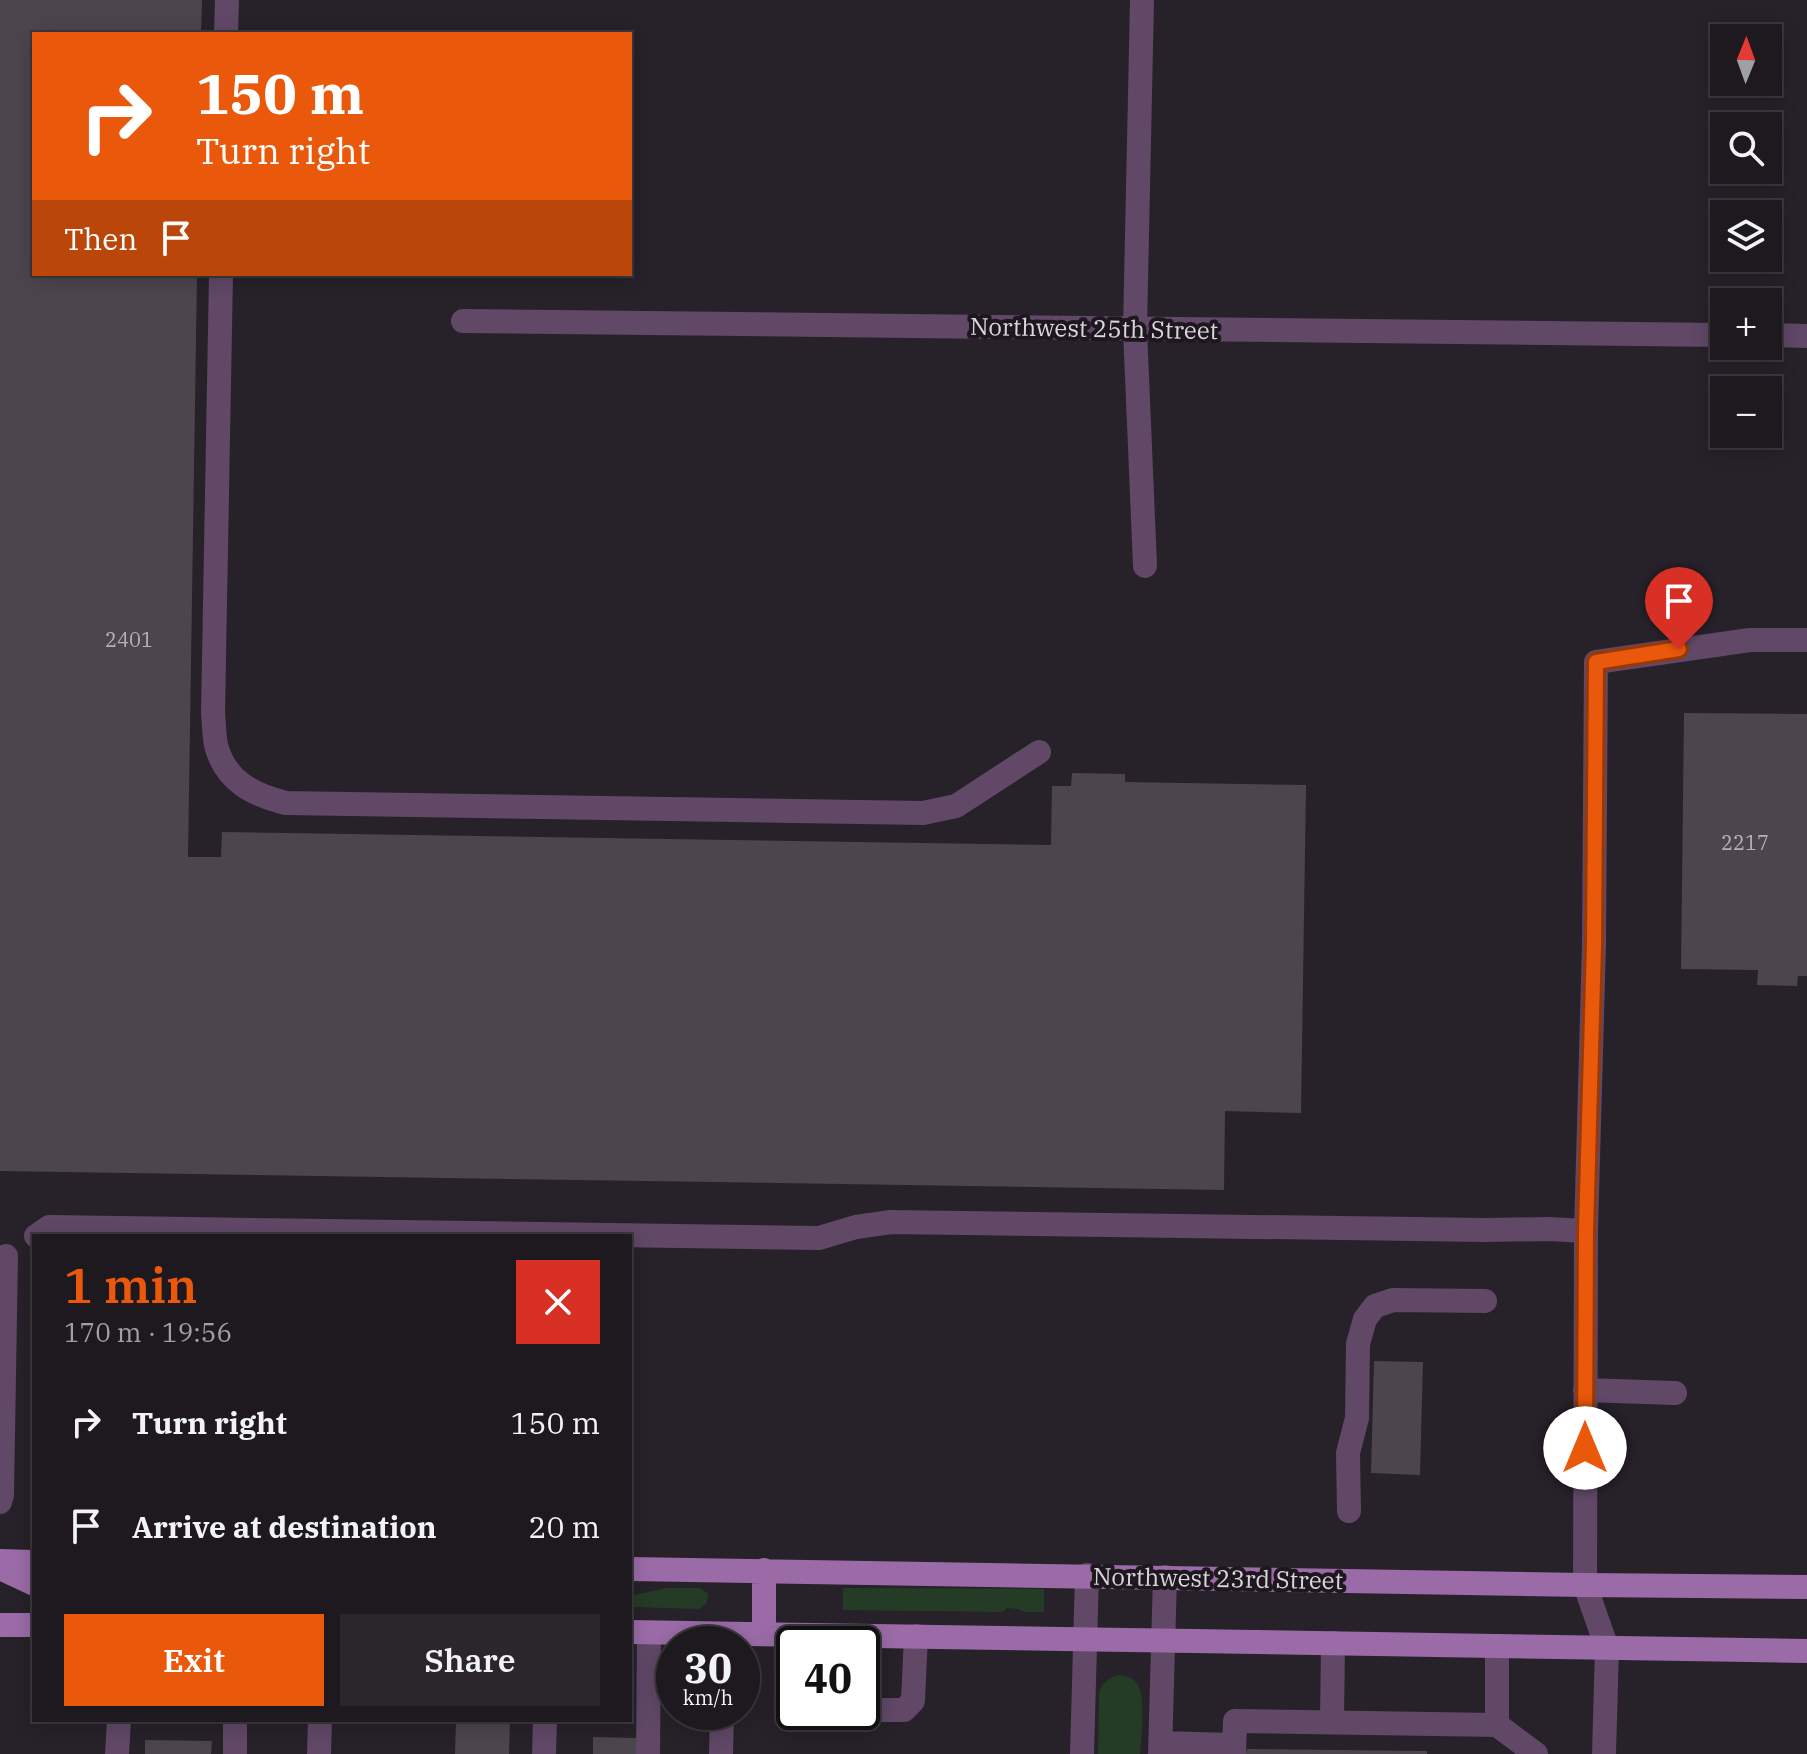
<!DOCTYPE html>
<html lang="en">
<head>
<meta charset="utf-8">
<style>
  :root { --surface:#1d191f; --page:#2a262c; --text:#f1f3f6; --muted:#a0a0a4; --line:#3b383d; --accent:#ea580c }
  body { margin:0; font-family:"IBM Plex Serif",serif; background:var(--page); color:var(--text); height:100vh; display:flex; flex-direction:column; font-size:30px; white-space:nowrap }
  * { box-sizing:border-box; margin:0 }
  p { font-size:26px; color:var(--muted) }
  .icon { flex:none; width:44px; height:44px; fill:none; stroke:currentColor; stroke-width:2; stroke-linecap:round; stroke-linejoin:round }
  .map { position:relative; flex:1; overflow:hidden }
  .sheet { position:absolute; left:32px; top:1234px; width:600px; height:488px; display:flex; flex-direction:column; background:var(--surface); border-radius:0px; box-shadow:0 4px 20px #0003,0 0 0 2px var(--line) }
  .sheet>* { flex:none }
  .guide { position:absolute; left:32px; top:32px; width:600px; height:244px; border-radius:0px; box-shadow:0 4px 20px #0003,0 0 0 2px var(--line); background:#ea580c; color:#fff; overflow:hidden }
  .needle { width:52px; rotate:1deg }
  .tools { position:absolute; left:1710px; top:24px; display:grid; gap:16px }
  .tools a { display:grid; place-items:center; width:72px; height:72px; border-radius:0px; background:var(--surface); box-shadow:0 4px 20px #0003,0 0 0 2px var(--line); font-size:40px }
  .speed { position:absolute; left:656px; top:1626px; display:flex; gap:16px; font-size:40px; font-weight:700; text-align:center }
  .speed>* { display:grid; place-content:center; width:104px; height:104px; border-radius:50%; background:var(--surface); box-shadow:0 4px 20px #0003,0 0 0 2px var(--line); line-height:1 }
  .speed small { font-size:20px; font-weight:400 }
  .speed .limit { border:4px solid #111; border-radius:12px; background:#fff; color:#111 }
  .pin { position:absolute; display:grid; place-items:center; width:68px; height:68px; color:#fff; margin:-82px -34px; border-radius:50% 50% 50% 0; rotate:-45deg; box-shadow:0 0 8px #0007 }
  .pin .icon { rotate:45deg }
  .me { position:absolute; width:88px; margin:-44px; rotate:0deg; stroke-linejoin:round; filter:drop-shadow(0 0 6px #0008) }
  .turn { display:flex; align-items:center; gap:28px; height:168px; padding:0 32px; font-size:36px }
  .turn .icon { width:104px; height:104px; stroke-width:2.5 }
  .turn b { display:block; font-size:56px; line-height:68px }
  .then { display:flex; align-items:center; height:76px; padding:0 32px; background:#0003; gap:16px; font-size:30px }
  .round { display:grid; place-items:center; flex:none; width:84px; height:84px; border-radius:0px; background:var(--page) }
  .headline { display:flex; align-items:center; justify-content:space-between; height:136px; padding:0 32px }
  h1 { font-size:48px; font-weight:600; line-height:60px; color:var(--accent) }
  .primary-button { display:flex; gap:16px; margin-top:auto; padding:16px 32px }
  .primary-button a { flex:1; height:92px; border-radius:0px; background:var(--accent); color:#fff; font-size:32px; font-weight:600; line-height:92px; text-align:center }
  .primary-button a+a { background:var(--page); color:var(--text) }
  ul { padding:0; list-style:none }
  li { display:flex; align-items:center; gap:24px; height:104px; padding:0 32px }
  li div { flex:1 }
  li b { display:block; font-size:30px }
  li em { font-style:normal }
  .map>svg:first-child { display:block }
  .green { fill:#243c25 }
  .building { fill:#4c454e }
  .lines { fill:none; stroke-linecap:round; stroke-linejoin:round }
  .minor { stroke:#604866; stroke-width:24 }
  .major { stroke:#9b6ba8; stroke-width:24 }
  .route-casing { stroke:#983908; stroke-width:20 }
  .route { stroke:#ea580c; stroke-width:14 }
  .labels { text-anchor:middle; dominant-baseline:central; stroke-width:8; stroke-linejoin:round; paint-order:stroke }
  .number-label { font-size:20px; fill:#b6b1b7 }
  .street-label { font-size:24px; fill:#d9d5da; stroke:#1e171f }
</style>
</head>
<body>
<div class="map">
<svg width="1807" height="1754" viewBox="0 0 1807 1754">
  <rect width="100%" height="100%" fill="#272129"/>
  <path class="green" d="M667 1588H700L708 1594 707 1603 699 1609 630 1607V1596Z
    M843 1588 1044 1589V1612H1024L1018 1609 1007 1608 1003 1612 843 1610Z
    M1118 1675C1125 1676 1131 1677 1136 1682 1147 1694 1141 1737 1140 1754H1098L1099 1693C1102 1682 1108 1679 1118 1675Z"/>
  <path class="building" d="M0 0H202L201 34H34V274H197L188 857H221L222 832 1051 845 1052 786H1071L1072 773 1125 774V782L1306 785 1301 1113 1225 1111 1224 1190 0 1171Z
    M1684 713 1807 714V976H1798L1797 986 1757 985 1758 970 1681 969Z
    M1374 1361 1423 1362 1420 1475 1371 1473Z
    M456 1720H510L509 1754H455Z
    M593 1737 637 1738V1754H593Z
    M145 1740 212 1741 211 1754H145Z
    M1247 1749 1427 1751V1754H1246Z"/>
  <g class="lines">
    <path class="minor" d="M1142 0 1135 329 1145 566
      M226 34 227 0
      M221 274 213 713C214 723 214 735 216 745 225 781 253 795 286 803L923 813 956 806 1039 752
      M463 321 1724 335
      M1768 335 1807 336
      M36 1236 49 1227 819 1238 856 1227 891 1222 1485 1230 1548 1229 1586 1231
      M1585 1390 1675 1393
      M0 1502 2 1495 6 1256
      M1349 1511 1348 1453 1357 1418 1358 1344 1365 1319 1375 1306 1393 1300 1485 1301
      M862 1710H904L913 1701 916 1636
      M1332 1722 1333 1643
      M1497 1725V1646
      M1161 1743 1234 1745
      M117 1754 119 1720
      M235 1754V1720
      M319 1754 320 1720
      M544 1754 545 1720
      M648 1754 649 1633
      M721 1754 722 1712
      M1082 1754 1087 1575
      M1160 1754 1165 1577
      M1234 1754 1235 1721 1497 1725 1536 1754
      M1604 1754 1607 1648 1585 1585 1586 1231 1594 944 1596 662 1750 640H1807"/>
    <path class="major" d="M0 1561 34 1562
      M0 1568 34 1584
      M630 1569 1585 1585 1807 1587
      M0 1625H34
      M630 1632 1807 1651
      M764 1634V1570"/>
  </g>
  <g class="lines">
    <defs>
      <path id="route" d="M1585 1448 1586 1231 1594 944 1596 662 1679 649"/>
    </defs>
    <use href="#route" class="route-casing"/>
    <use href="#route" class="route"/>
  </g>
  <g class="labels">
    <g class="number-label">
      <text x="129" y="639">2401</text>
      <text x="1745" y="842">2217</text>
    </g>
    <g class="street-label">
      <text transform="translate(1094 328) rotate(1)">Northwest 25th Street</text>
      <text transform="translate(1218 1578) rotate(1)">Northwest 23rd Street</text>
    </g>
  </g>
</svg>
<div class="tools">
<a><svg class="needle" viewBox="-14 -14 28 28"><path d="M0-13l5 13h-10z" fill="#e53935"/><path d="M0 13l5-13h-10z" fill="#a0a0a4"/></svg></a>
<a><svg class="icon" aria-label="search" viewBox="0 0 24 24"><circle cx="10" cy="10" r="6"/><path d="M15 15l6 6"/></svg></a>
<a><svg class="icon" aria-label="layers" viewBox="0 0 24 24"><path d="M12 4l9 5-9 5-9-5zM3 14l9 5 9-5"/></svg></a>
<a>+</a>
<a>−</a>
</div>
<div class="speed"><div>30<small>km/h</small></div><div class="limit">40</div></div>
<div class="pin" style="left:1679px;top:649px;background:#d93025"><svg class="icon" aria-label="arrive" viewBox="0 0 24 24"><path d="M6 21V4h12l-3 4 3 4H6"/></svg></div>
<svg class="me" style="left:1585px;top:1448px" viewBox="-20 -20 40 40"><circle r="19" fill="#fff"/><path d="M0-13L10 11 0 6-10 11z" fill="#ea580c"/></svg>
<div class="guide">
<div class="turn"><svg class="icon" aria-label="right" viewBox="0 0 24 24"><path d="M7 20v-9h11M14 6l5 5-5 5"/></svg><div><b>150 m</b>Turn right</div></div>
<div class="then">Then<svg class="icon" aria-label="arrive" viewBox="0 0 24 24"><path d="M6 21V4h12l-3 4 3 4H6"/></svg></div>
</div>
<section class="sheet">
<div class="headline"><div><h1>1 min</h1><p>170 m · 19:56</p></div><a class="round" style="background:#d93025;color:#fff"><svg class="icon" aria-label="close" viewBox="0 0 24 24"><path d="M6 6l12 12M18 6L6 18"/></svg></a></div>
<ul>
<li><svg class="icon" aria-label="right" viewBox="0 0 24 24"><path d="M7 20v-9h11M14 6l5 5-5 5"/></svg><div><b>Turn right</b></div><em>150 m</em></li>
<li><svg class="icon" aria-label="arrive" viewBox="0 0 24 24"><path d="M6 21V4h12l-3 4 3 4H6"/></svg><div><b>Arrive at destination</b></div><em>20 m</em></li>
</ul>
<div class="primary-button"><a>Exit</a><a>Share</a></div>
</section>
</div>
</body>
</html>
